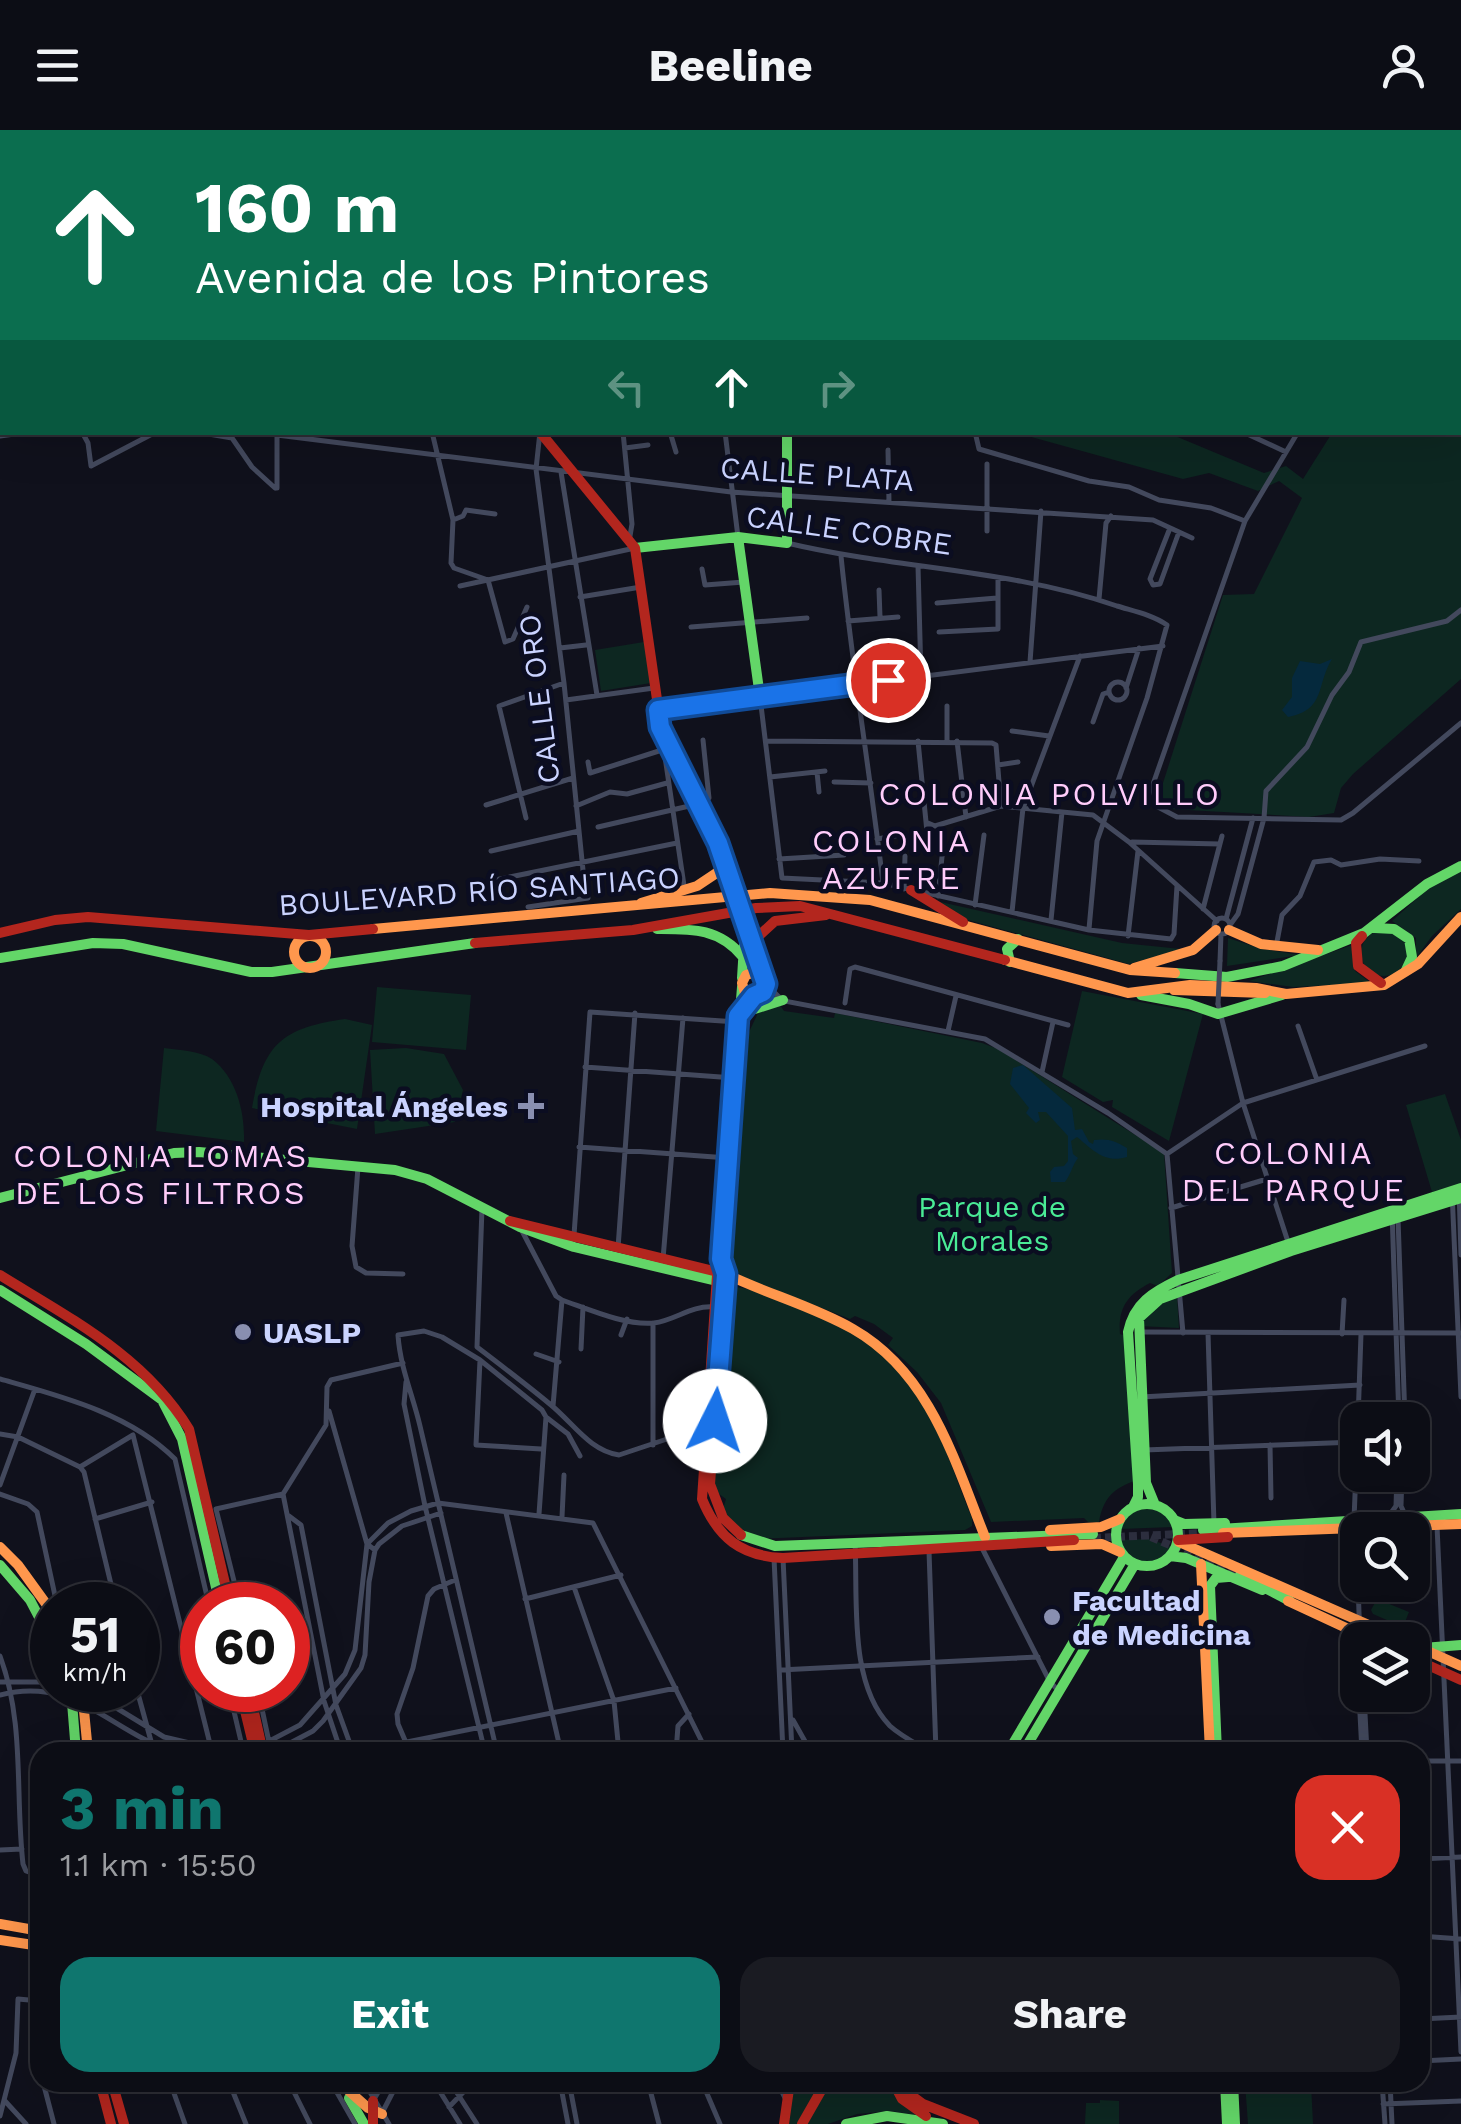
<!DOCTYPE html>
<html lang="en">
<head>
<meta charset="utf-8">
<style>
  :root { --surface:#0c0d15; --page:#1a1b22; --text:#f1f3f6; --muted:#9a9ca0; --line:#2c2d34; --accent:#0f766e }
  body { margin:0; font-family:"Work Sans",sans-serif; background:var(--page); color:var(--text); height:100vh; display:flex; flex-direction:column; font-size:38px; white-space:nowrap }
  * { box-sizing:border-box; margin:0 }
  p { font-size:32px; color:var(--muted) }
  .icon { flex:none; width:55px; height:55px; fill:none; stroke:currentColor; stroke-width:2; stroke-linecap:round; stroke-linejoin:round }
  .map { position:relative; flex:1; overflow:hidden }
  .panel { position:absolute; left:30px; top:1612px; width:1400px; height:350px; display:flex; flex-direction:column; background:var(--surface); border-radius:30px; box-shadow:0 10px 40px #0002,0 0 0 2px var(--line) }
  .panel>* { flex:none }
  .hud { position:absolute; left:0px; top:0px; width:1462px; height:305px; box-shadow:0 10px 40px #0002,0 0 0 2px var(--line); background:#0b6e4f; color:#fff; overflow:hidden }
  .buttons { position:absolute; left:1340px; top:1272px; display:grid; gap:20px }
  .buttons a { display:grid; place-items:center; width:90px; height:90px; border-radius:20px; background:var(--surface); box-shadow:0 10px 40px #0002,0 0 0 2px var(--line); font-size:50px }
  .speed { position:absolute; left:30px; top:1452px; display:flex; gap:20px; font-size:50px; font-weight:700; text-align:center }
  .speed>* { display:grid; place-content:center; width:130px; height:130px; border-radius:50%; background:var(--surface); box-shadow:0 10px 40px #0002,0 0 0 2px var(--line); line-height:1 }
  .speed small { font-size:25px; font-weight:400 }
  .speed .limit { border:15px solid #d22; background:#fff; color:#111 }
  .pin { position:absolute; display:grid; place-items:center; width:85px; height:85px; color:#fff; margin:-42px; border:5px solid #fff; border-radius:50%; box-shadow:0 2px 10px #0007 }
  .me { position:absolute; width:110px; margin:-55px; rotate:4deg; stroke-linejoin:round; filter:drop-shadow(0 0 8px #0008) }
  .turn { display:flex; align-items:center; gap:35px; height:210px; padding:0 30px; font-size:45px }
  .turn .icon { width:130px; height:130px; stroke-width:2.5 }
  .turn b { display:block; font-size:70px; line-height:85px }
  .lanes { display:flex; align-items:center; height:95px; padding:0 30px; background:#0003; justify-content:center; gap:50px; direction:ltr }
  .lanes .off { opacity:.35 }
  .round { display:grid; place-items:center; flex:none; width:105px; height:105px; border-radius:30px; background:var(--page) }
  .summary { display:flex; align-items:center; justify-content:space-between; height:170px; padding:0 30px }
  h1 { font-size:60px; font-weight:700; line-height:75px; color:var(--accent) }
  .action { display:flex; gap:20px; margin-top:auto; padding:20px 30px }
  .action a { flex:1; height:115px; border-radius:30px; background:var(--accent); color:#fff; font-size:40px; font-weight:700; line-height:115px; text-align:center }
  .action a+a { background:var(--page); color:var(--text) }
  header { display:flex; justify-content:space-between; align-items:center; height:130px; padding:0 30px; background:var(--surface); font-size:45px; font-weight:700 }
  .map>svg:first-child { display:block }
  .green { fill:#0d2721 }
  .water { fill:#05293d }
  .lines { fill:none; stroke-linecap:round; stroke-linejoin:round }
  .primary-tunnel { stroke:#2c2e3e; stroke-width:8; stroke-dasharray:8 4; stroke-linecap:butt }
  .street { stroke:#43495d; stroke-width:5 }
  .fast { stroke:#63d668; stroke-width:10 }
  .slow { stroke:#ff974d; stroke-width:10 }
  .jam { stroke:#b3261e; stroke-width:10 }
  .street-bridge { stroke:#43495d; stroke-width:5 }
  .slow-bridge { stroke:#ff974d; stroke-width:10 }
  .route-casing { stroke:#114b97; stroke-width:25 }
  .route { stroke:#1a73e8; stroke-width:18 }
  .poi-dot { fill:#898fb0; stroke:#0b0d21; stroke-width:4 }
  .labels { text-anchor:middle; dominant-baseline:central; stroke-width:9; stroke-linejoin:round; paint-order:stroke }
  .street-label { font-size:30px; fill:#cad3ff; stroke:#0b0d21 }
  .poi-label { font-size:30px; font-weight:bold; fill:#cad3ff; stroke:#0b0d21; text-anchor:start }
  .park-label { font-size:30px; fill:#4aeb96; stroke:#0b0d21 }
  .neighbourhood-label { font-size:32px; letter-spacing:2.5px; fill:#ffccfb; stroke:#0b0d21 }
</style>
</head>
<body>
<header><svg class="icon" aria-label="menu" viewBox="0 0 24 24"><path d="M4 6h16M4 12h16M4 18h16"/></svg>Beeline<svg class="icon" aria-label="person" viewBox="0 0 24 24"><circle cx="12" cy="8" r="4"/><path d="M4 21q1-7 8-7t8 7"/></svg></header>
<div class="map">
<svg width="1461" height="1994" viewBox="0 0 1461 1994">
  <rect width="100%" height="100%" fill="#10111c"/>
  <path class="green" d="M1461 223V549L1353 644 1341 658 1334 683 1309 687 1170 679 1163 668V653L1223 465 1254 464 1302 368 1279 351 1258 361 1209 343 1183 349 1017 303H1168L1264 343 1286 336 1303 349 1332 303 1460 302Z
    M644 512 651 553 601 561 595 520Z
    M1461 740V779L1432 806 1416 828V808L1392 791 1435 752Z
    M936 771 1122 813 1181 819 1129 834 968 790Z
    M1361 823a23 23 0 1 1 46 0a23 23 0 1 1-46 0Z
    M1228 808 1262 819 1300 825 1227 836Z
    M1352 815 1355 841 1371 853 1293 857 1249 851Z
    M377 857 471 865 466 920 372 912Z
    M1082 861 1203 884 1169 1011 1112 977 1113 970 1103 972 1062 947Z
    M780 875 784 881 834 888 835 883 982 913 998 919 1164 1023 1172 1143 1158 1156 1150 1153C1127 1165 1118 1178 1120 1204L1126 1206 1135 1351C1113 1358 1103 1369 1099 1392H1088L1084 1388 991 1392 941 1273 917 1242 888 1215 893 1208 874 1194 855 1186 850 1189 743 1147 732 1138 749 902 758 883Z
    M345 889 372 895 357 999 252 978C263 914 282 898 345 889Z
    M164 918C179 920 200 921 212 929 237 948 245 983 244 1012L156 1001Z
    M406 918 444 924 463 960 455 992 375 1004 370 920Z
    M1445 964 1461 1010V1053L1432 1062 1406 975Z
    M736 1157C760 1160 785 1172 808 1181 921 1226 931 1285 972 1388V1396L965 1400 759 1409 731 1393 723 1379 726 1369 712 1359 726 1170Z
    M1177 1166 1179 1198 1140 1196V1190L1158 1174Z
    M1150 1378 1166 1385 1173 1397 1120 1399C1124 1385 1135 1378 1150 1378Z
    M1149 1409 1172 1417C1158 1440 1127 1437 1120 1410Z
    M1377 1469 1409 1482 1403 1497 1373 1484 1371 1480Z
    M793 1953H888L898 1970 923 1986 890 1981 857 1984 828 1994H786Z
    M1245 1953H1311L1313 1994H1248Z
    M1100 1970 1119 1971V1994H1085L1086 1973H1100Z"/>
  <path class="water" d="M1332 529C1316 555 1326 580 1288 587L1282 580 1292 567V548L1300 531 1320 534Z
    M1023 935 1072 978 1075 1000 1082 999 1089 1012 1093 1014 1094 1010C1108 1008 1116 1011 1127 1018V1027C1104 1034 1092 1019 1077 1007L1071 1011 1073 1024 1078 1028C1072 1036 1071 1044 1065 1052H1051L1050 1042 1054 1037 1064 1036 1068 1031V1006L1046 982H1038L1040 990 1036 993 1026 983 1029 978 1010 954 1013 938Z"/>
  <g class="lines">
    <path class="primary-tunnel" d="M1151 1407 1240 1445
      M1093 1408 1203 1403"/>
    <path class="street" d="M665 0V2
      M691 0V2
      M841 0V2
      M885 0V2
      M985 0V2
      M1020 0V2
      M1058 0V2
      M1126 0V2
      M1430 0 1431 2
      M958 2 959 0
      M1252 2 1257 0
      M1460 186H1461
      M0 227H2
      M82 302 88 313 91 336 156 302
      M197 302 232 308 252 337 275 358
      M432 302 453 390 451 433 454 438 488 450 505 512 513 509 527 477
      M623 302 632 394 629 412
      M670 302 676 322
      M725 302 738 407
      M975 302 979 319 1089 351 1129 357 1159 370 1211 378 1245 391
      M1243 302 1286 322
      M1298 302 1245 391 1152 657 1158 677 1177 687 1341 690 1353 683 1461 593
      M0 306 29 302
      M625 318 648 315
      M888 320 889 372
      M987 334V401
      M561 342 597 565
      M277 358V305L731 362 1153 390 1192 408
      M453 390 463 386 466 380 495 384
      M787 413C896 439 1011 439 1117 476 1133 481 1153 485 1167 495L1147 568 1097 711 1089 799
      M841 426C852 535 870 644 883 753
      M918 436 921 546
      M702 439 705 455 744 452
      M1153 455 1150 449 1170 398
      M1153 455 1160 454 1179 402
      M460 456 635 418
      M879 460 880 487
      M580 467 641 457
      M1099 469 1106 393 1111 386
      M937 473 997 468
      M848 491 898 487
      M691 497 807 488
      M939 502 998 499V448
      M1163 516 760 567 782 748 883 753 1089 800 1171 809 1174 804 1177 756
      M560 518 586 515
      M1030 532 1041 381
      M1109 561a9 9 0 1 1 18 0a9 9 0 1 1-18 0Z
      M1126 558 1139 518
      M566 570 654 558
      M1093 592 1103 564 1109 562
      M661 600 685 762
      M1012 601 1049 606
      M766 611 992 613 996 615 1001 676
      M918 611 928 712
      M947 611V576
      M957 611 966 687
      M588 632 590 643 662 620
      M998 635 1018 632
      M817 642 819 662
      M770 647 825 641
      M834 652 871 653
      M486 675 573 648
      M576 676 610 662 627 664 667 653
      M526 688 499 576 564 553
      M928 693 935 696 1001 676 1093 685 1129 712 1217 791
      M598 697 698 674 709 668 703 610
      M877 709 900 705
      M1132 712 1220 714
      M491 721 579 701
      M779 729 844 725
      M495 750 677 713
      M904 759 905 726
      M938 766 943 717
      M975 775 984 705
      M528 777 588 768 584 750 564 553 536 339 540 302
      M1203 779 1222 706
      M1012 782 1023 678 1080 526
      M1214 796a8 8 0 1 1 16 0a8 8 0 1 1-16 0Z
      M1226 789 1253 688
      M1051 790 1062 682
      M1230 795 1238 784 1264 688 1266 661 1307 617 1332 565 1349 542 1361 512 1447 491 1461 480
      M1128 806 1138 721
      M1276 817 1282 785 1300 766 1314 732 1331 730 1341 735 1380 729 1419 731
      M1220 831 1221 804
      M766 854 781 869
      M758 866 985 909 1108 983 1167 1024
      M845 873 850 839 855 837 1068 895
      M1218 874 1243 973 1289 1115
      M1298 896 1317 950
      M948 901 956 866
      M585 937 734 948
      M1042 942 1053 892
      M579 1017 728 1028
      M1167 1024 1243 973 1425 916
      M1167 1024 1183 1203
      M358 1037 352 1116 356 1137 366 1143 403 1144
      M1459 1059 1461 1125
      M1452 1061 1461 1267
      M482 1078 477 1217C502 1236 527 1255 551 1275 573 1293 590 1321 619 1325L706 1296
      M1171 1078 1267 1049
      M1392 1081 1399 1290
      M1398 1088 1405 1290
      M521 1099 556 1166 562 1170C588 1179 626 1196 654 1193 676 1190 691 1175 714 1177
      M574 1105 590 882 737 892
      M618 1118 635 883
      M663 1129 683 888
      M1139 1202 1461 1203
      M1208 1203 1214 1394
      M1342 1204 1344 1170
      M621 1205 627 1189
      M581 1219 583 1177
      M536 1224 559 1232
      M480 1230 476 1315 541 1319
      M0 1249C60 1266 129 1283 175 1329L209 1475
      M406 1252 404 1274 425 1376 485 1622
      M1141 1267 1360 1255
      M553 1276 562 1170
      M329 1281 367 1414 375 1420
      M1358 1290 1361 1204
      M1358 1293 1354 1389 1358 1451
      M0 1304 18 1307 80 1337 84 1342 116 1475
      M133 1305 212 1622
      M653 1315V1193
      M1270 1315 1271 1368
      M1144 1320 1356 1312
      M80 1337 133 1305
      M1402 1345 1401 1376 1406 1387
      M0 1355 35 1259
      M0 1364 28 1374 37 1382 57 1475
      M283 1364 324 1571 341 1622
      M506 1383 561 1622
      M539 1384 546 1287
      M289 1386 301 1395 336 1575 353 1622
      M562 1387 564 1345
      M1388 1387 1396 1376 1397 1345
      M95 1389 152 1372
      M1437 1396 1461 1922
      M855 1412C858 1469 848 1553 890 1596 901 1606 917 1614 930 1622
      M981 1416 1050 1552 1059 1561
      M929 1421 936 1622
      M774 1428 783 1622
      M783 1428 792 1622
      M1358 1455 1360 1510
      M574 1457 614 1571 619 1622
      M525 1469 621 1445
      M240 1475 216 1379 283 1364 326 1295 327 1257 331 1250 403 1233
      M45 1493 52 1485
      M1357 1505 1358 1537
      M0 1526C25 1593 15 1664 23 1734L26 1741 40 1746
      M780 1540 1038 1527
      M0 1552H52
      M87 1560 164 1607 211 1618 254 1619 300 1595 345 1544 355 1520 367 1414 388 1393 411 1381 438 1373 593 1393 707 1622
      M137 1560 154 1622
      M229 1560 243 1620
      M258 1560 269 1612
      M0 1565C75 1545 112 1603 175 1622
      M1359 1565 1362 1622
      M1364 1565 1367 1622
      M793 1590 811 1622
      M273 1622 313 1601 323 1591 361 1538 365 1525 369 1452 375 1420 379 1414 402 1396 441 1383
      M377 1622 407 1612 676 1558
      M410 1622 398 1594 397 1584 413 1538 428 1466 434 1459 455 1450
      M497 1622 420 1296C413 1266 400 1237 398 1205L424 1201 442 1207 480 1230 542 1280 546 1287 568 1304 580 1326
      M676 1622 678 1596 689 1584
      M1420 1631H1461
      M0 1720 22 1719
      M1420 1729 1461 1727
      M1420 1806 1461 1809
      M32 1869 40 1938
      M1420 1889 1461 1887
      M1420 1931 1461 1929
      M43 1952 54 1994
      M170 1952 185 1994
      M229 1952 246 1994
      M289 1952 310 1994
      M331 1952 355 1994
      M364 1952 389 1994
      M434 1952 460 1994
      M450 1952 477 1994
      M560 1952 568 1994
      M569 1952 577 1994
      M648 1952 659 1994
      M702 1952 720 1994
      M777 1952 786 1970
      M1382 1952 1385 1994
      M1390 1952 1392 1994
      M5 1971 26 1994
      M373 1971 384 1952
      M1383 1974 1461 1971
      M449 1977 473 1952
      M381 1985 398 1952
      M0 1986 16 1923 18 1869 40 1871"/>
    <path class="fast" d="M635 418 738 407 787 413V302
      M657 580 760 567 738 407
      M1375 798 1394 799 1409 809 1412 827 1406 840
      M657 799C692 799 719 798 743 827
      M0 828 93 813 123 814 251 842H272L475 813
      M1010 832 1007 819 1018 809
      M1175 843 1227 847 1283 836 1364 803 1427 754 1461 736
      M742 848 745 800
      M1141 865 1189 874 1218 884 1282 865
      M739 884 783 870
      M0 1068 174 1023 199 1022 395 1040 427 1049 520 1097 574 1117 725 1153
      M721 1129 742 857
      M0 1160 86 1214 162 1270 182 1309 220 1475
      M1116 1405a31 31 0 1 1 62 0a31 31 0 1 1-62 0Z
      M1155 1375 1146 1353 1139 1188 1160 1169 1291 1121 1461 1068
      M1133 1377 1138 1367V1354L1128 1202C1134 1173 1153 1162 1178 1150L1461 1058
      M1174 1390 1184 1394 1225 1393
      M1203 1400 1461 1384
      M741 1405 775 1416 1093 1404
      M1170 1426 1186 1428 1262 1460
      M0 1435 30 1470 52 1512
      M1240 1445 1290 1471
      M1423 1518 1461 1515
      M71 1560 76 1622
      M1008 1622 1124 1427
      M1023 1622 1135 1434
      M1217 1622 1210 1456 1216 1448 1228 1447
      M1225 1952 1227 1994
      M1233 1952 1235 1994
      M349 1968 364 1994
      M846 1994 887 1986 943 1994"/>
    <path class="slow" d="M470 0 472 2
      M641 773 697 756 727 736
      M743 790 766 854 758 866 745 863 742 853 746 845 756 842 762 845
      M373 799 770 763 870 770 1130 840 1175 843
      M1229 800 1261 814 1318 820
      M294 822a16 16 0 1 1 32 0a16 16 0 1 1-32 0Z
      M1005 830 1128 863 1190 855 1256 858 1286 864 1384 855 1418 834 1461 787
      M1134 838 1193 820 1216 800
      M1174 860 1265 863
      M721 1129 726 1144C767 1164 813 1176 853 1199 930 1243 954 1329 985 1407
      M1050 1400 1101 1397 1120 1389
      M1223 1403 1461 1394
      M1179 1412 1403 1510
      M1051 1416 1102 1414 1120 1422
      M0 1417 18 1435 52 1482
      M1201 1434 1210 1622
      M1288 1471 1372 1510
      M1412 1514 1461 1536
      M82 1560 88 1622
      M0 1794 40 1801
      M0 1810 40 1816
      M340 1953 368 1978 382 1984"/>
    <path class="jam" d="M769 0V2
      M540 302 635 418 661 597 719 713 732 750
      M911 760 963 792
      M0 803 55 790 88 787 309 805 373 799
      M1362 806 1356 813 1358 836 1381 853
      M475 813 633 800 756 778 800 776 1005 830
      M751 813 775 791 826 785
      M510 1091 726 1144 710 1354 723 1388 741 1405
      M0 1145C71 1189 144 1226 189 1299L230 1475
      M717 1145 702 1369C718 1408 741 1426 783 1428L1074 1410
      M1178 1410 1228 1407
      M1412 1528 1461 1550
      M240 1560 255 1622
      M249 1560 263 1622
      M100 1952 111 1994
      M112 1952 124 1994
      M893 1952 902 1969 926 1986
      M896 1954 923 1974 974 1994
      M373 1971V1994
      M784 1994 790 1952
      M802 1994 826 1952"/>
    <path class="street-bridge" d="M1218 874 1220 831"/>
    <path class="slow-bridge" d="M732 750 743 790"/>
  </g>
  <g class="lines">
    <defs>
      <path id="route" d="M715 1291 726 1144 721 1129 738 886 754 866 763 862 766 854 718 713 660 597 658 580 888 550"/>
    </defs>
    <use href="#route" class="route-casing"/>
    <use href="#route" class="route"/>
  </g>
  <g class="poi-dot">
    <path d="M526 961h10v10h10v10h-10v10h-10v-10h-10v-10h10z"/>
    <circle cx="243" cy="1202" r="10"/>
    <circle cx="1052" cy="1487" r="10"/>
  </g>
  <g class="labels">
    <g class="street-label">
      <text transform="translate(817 344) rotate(4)">CALLE PLATA</text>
      <text transform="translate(849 400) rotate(8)">CALLE COBRE</text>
      <text transform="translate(539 569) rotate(-97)">CALLE ORO</text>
      <text transform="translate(479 761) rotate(-4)">BOULEVARD RÍO SANTIAGO</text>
    </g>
    <g class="poi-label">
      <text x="508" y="976" text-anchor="end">Hospital Ángeles</text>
      <text x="263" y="1202">UASLP</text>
      <text x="1072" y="1470">Facultad<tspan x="1072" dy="34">de Medicina</tspan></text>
    </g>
    <g class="park-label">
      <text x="992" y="1076">Parque de<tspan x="992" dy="34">Morales</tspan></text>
    </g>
    <g class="neighbourhood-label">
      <text x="1050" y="664">COLONIA POLVILLO</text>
      <text x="892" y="711">COLONIA<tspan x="892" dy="37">AZUFRE</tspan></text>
      <text x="1294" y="1023">COLONIA<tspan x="1294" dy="37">DEL PARQUE</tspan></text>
      <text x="161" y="1026">COLONIA LOMAS<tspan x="161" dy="37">DE LOS FILTROS</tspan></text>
    </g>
  </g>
</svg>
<div class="buttons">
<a><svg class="icon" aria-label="sound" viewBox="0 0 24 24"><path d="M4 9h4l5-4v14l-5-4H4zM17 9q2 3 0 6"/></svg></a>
<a><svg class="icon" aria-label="search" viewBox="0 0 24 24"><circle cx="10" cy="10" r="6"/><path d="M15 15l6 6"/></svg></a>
<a><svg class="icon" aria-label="layers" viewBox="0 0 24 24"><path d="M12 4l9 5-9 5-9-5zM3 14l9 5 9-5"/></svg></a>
</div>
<div class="speed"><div>51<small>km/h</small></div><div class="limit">60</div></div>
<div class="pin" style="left:888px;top:550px;background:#d93025"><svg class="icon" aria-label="arrive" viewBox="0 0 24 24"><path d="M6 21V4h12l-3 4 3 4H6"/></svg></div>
<svg class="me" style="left:715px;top:1291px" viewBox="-20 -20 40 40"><circle r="19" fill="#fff"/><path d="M0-13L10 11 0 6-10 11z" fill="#1a73e8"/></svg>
<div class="hud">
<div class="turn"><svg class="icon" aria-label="ahead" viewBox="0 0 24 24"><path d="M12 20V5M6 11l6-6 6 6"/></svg><div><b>160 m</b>Avenida de los Pintores</div></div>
<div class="lanes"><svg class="icon off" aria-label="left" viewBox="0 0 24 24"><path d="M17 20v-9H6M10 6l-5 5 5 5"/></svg><svg class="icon" aria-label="ahead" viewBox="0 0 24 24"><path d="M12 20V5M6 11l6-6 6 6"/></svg><svg class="icon off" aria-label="right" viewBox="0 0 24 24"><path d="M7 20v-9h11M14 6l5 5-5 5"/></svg></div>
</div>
<section class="panel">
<div class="summary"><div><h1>3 min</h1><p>1.1 km · 15:50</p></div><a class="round" style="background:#d93025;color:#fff"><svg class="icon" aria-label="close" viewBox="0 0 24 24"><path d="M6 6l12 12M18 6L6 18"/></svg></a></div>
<div class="action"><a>Exit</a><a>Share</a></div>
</section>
</div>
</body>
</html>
